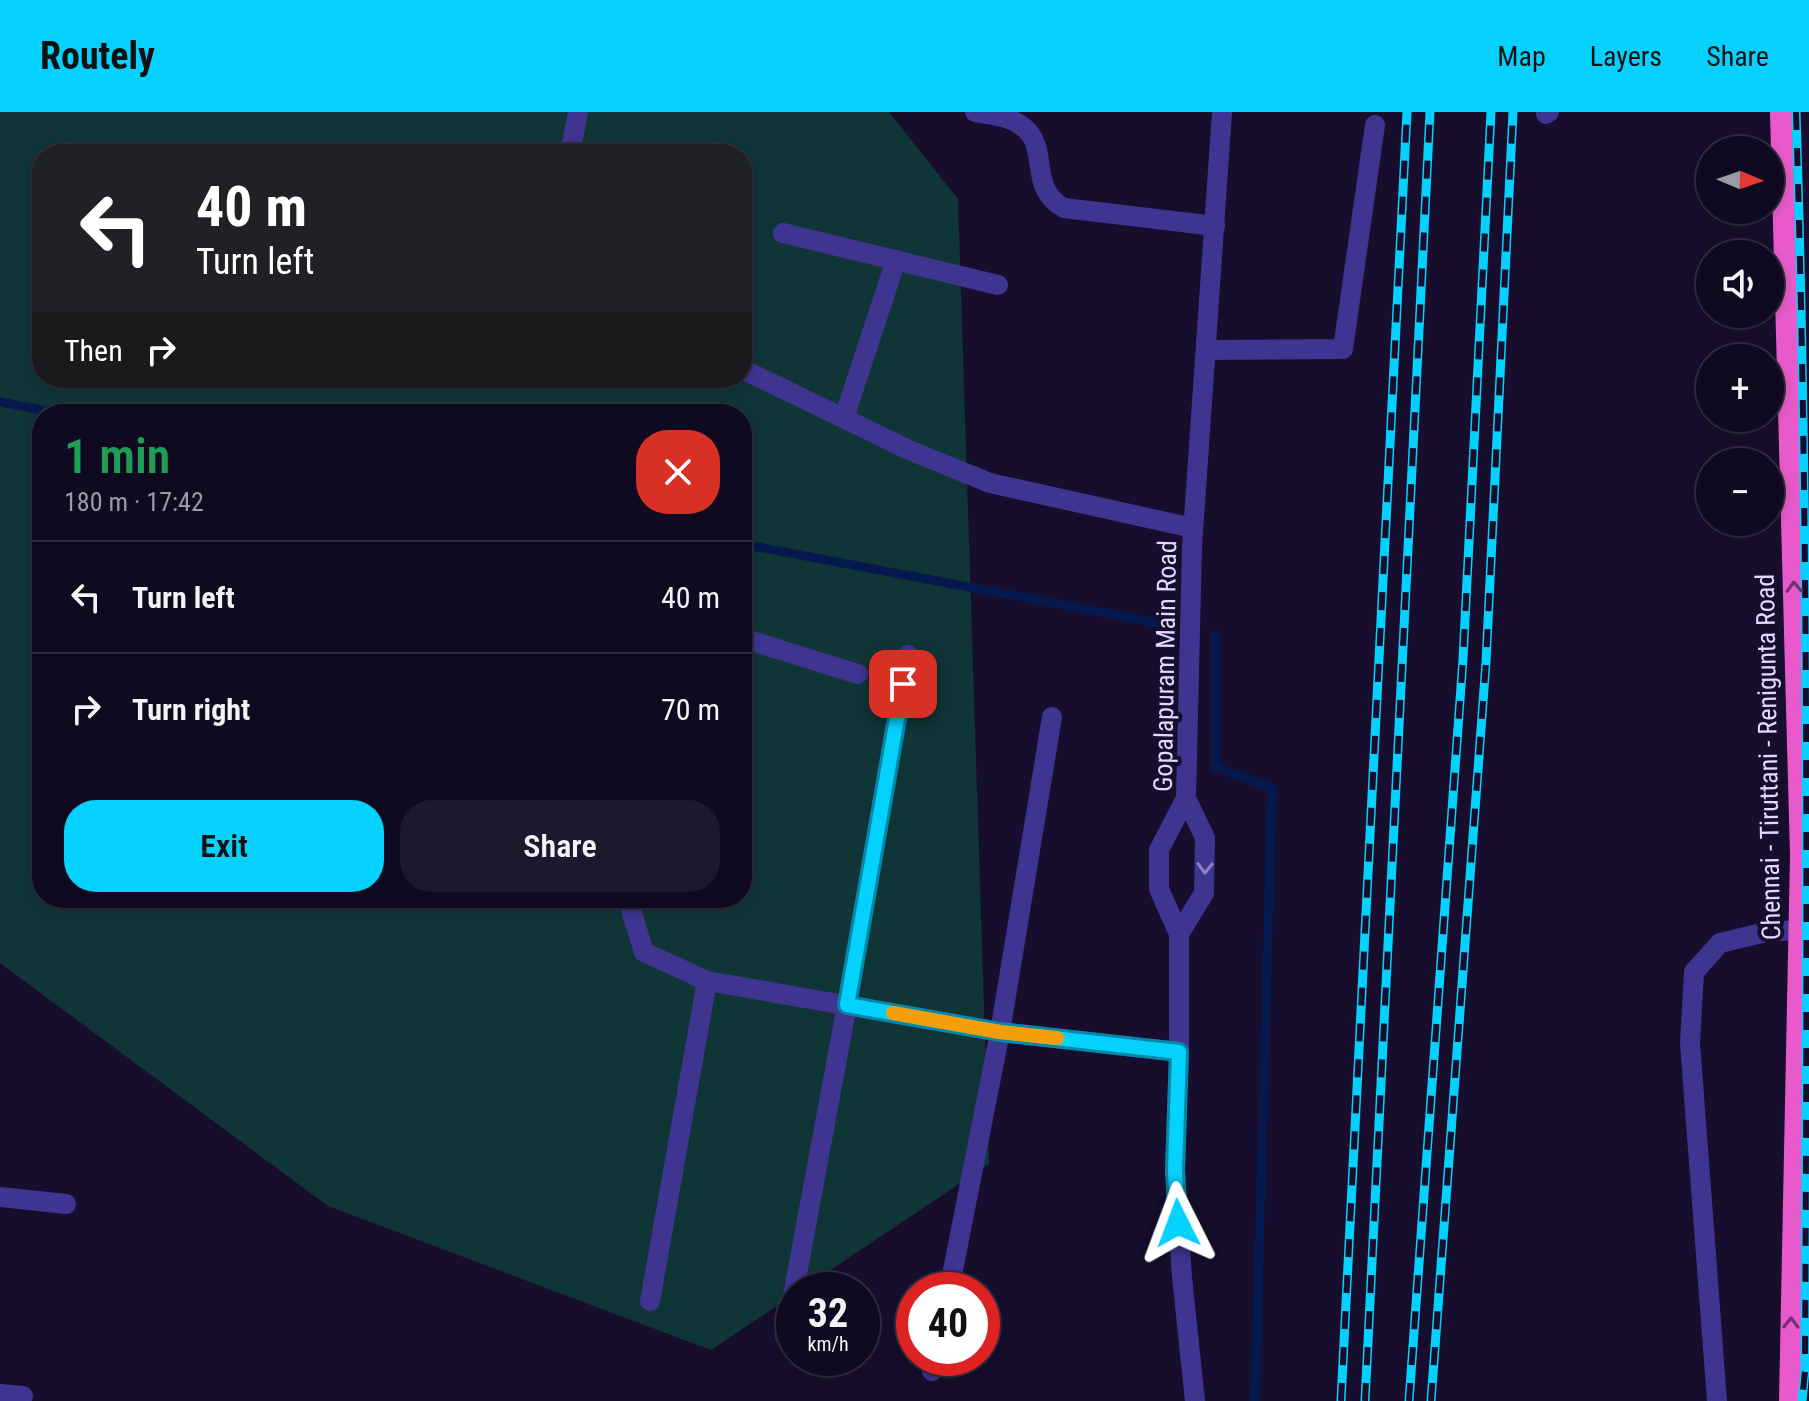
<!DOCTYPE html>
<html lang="en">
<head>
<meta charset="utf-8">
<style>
  :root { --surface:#100a21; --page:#1e182e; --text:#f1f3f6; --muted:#9c9aa5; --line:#302b3f; --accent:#05d1ff }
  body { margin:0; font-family:"Roboto Condensed",sans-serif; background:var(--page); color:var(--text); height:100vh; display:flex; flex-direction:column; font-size:30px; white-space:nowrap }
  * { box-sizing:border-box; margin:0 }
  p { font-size:26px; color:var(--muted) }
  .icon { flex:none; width:44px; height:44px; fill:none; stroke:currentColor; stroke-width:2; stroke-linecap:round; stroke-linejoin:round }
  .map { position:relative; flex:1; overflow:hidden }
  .drawer { position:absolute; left:32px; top:292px; width:720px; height:504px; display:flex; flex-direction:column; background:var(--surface); border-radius:32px; box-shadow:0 4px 12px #0003,0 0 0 2px var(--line) }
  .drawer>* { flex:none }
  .hud { position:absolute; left:32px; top:32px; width:720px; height:244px; border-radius:32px; box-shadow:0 4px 12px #0003,0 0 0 2px var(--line); background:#202124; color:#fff; overflow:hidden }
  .needle { width:52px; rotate:92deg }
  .fabs { position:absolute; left:1696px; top:24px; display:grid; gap:16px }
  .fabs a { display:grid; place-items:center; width:88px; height:88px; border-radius:50%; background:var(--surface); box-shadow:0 4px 12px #0003,0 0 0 2px var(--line); font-size:40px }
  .speed { position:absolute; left:776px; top:1160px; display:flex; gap:16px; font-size:40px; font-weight:700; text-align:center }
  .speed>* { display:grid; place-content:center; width:104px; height:104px; border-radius:50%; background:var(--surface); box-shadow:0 4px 12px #0003,0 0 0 2px var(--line); line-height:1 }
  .speed small { font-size:20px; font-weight:400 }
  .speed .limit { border:12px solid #d22; background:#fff; color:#111 }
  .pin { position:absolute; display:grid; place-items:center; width:68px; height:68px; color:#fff; margin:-34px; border-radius:16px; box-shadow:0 4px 12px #0006 }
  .me { position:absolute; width:88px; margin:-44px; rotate:357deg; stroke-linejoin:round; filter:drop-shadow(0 0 6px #0008) }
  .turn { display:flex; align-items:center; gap:28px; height:168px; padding:0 32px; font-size:36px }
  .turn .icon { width:104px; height:104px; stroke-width:2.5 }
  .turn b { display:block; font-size:56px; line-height:68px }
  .then { display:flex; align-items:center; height:76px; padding:0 32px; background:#0003; gap:16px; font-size:30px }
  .round { display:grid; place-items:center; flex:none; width:84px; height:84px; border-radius:32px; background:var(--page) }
  .summary { display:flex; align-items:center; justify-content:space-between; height:136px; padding:0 32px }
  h1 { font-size:48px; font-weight:600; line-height:60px; color:#1e9e55 }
  .cta { display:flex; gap:16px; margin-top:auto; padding:16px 32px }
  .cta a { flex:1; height:92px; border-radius:32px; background:var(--accent); color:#111; font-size:32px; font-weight:600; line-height:92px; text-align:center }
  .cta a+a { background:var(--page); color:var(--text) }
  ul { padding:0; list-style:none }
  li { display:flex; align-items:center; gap:24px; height:112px; padding:0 32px; border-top:2px solid var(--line) }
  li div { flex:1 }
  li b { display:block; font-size:30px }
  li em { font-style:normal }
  header { display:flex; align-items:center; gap:48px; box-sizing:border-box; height:112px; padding:0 40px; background:var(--accent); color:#111 }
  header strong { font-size:38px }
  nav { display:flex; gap:44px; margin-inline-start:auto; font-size:28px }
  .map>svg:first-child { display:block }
  .green { fill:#103537; fill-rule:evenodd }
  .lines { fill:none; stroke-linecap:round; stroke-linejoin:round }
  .stream { stroke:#05194e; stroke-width:9 }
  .minor { stroke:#3f3490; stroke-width:20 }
  .tertiary { stroke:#3f3490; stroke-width:20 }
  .trunk { stroke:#e85acb; stroke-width:22 }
  .rail-casing { stroke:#05d1ff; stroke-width:9 }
  .rail { stroke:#160e2c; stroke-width:6; stroke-dasharray:18; stroke-linecap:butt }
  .oneway { stroke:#743074 }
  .oneway2 { stroke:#887ec2 }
  .route-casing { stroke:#0388a6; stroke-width:20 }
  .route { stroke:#05d1ff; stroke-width:14 }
  .slow { stroke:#f59e0b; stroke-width:14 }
  .labels { text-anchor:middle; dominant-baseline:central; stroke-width:8; stroke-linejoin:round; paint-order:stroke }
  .street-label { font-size:26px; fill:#e1d9ff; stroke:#160e2c }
</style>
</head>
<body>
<header>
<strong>Routely</strong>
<nav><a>Map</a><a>Layers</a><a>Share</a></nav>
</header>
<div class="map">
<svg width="1809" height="1289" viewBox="0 0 1809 1289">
  <rect width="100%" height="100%" fill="#160e2c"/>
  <path class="green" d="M0 0H889L958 87 989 1052 711 1238 328 1094 0 851ZM42 42H742V266H42ZM42 302H742V786H42Z"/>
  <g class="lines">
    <path class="stream" d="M0 290 62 302
      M742 432 1164 512
      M1215 522V655L1272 676 1255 1289"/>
    <path class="minor" d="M975 0C985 2 996 3 1006 6 1060 24 1021 73 1064 96L1215 114
      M1546 2 1549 0
      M570 42 578 0
      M783 121 998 173
      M1206 238 1343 237 1375 13
      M742 257 909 338 990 371 1193 416
      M844 306 896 148
      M742 526 858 562
      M631 786V798L644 840 707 869 1000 920 1179 940
      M0 1085 66 1092
      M794 1178 847 893 908 543
      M949 1178 1000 920 1052 605
      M650 1189 707 869
      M785 1224 794 1178
      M932 1259 935 1246
      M0 1282 23 1284"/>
    <path class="tertiary" d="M1179 822 1159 777V738L1186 686
      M1195 1289 1182 1165 1175 1058 1179 940V822L1204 781 1205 726 1186 686 1192 435 1222 0
      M1717 1289 1690 931 1694 860 1720 831 1766 820 1799 818"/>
    <path class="trunk" d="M1781 0 1801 743 1790 1289"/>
    <defs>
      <path id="rail" d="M1796 0C1809 420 1807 839 1805 1259L1802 1289
        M1341 1289 1407 0
        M1365 1289 1430 0
        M1409 1289 1463 547 1491 0
        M1431 1289 1486 550 1513 0"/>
    </defs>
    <use href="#rail" class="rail-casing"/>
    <use href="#rail" class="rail"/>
  </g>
  <defs><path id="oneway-chevron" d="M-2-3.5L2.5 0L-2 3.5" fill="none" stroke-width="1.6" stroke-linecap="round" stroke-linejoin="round" transform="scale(2)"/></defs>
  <g class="oneway">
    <use href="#oneway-chevron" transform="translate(1794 475) rotate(-92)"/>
    <use href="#oneway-chevron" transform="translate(1791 1211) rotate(-89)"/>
  </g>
  <use class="oneway2" href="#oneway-chevron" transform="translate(1205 756) rotate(91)"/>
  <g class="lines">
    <defs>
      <path id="route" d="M903 572 847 893 1000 920 1179 940 1175 1058 1178 1111"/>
    </defs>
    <use href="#route" class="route-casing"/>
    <use href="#route" class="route"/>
    <path class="slow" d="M893 901 1000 920 1057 926"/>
  </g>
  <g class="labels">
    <g class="street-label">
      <text transform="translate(1165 554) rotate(-89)">Gopalapuram Main Road</text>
      <text transform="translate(1768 645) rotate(-91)">Chennai - Tiruttani - Renigunta Road</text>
    </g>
  </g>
</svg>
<div class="fabs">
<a><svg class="needle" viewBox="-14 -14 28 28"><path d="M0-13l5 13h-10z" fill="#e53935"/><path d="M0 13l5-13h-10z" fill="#9c9aa5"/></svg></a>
<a><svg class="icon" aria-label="sound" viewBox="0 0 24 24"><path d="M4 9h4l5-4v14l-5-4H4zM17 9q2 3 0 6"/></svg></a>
<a>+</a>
<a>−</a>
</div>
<div class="speed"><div>32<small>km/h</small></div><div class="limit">40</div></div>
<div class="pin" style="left:903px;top:572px;background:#d93025"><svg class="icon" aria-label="arrive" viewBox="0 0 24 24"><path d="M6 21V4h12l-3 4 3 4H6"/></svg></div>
<svg class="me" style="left:1178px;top:1111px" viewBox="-20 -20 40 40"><path d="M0-17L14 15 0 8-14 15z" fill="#05d1ff" stroke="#fff" stroke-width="4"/></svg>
<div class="hud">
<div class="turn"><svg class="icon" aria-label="left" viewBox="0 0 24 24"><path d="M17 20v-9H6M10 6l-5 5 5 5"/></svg><div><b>40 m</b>Turn left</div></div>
<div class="then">Then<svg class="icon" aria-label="right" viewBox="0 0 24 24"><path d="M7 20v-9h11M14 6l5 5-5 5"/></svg></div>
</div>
<section class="drawer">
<div class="summary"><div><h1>1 min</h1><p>180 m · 17:42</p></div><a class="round" style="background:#d93025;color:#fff"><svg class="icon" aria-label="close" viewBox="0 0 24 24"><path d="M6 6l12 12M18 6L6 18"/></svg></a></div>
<ul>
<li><svg class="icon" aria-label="left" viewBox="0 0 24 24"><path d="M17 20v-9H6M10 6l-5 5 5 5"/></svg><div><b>Turn left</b></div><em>40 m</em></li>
<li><svg class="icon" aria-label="right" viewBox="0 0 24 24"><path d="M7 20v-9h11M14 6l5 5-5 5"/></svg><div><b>Turn right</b></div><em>70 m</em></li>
</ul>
<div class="cta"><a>Exit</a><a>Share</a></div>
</section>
</div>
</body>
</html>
